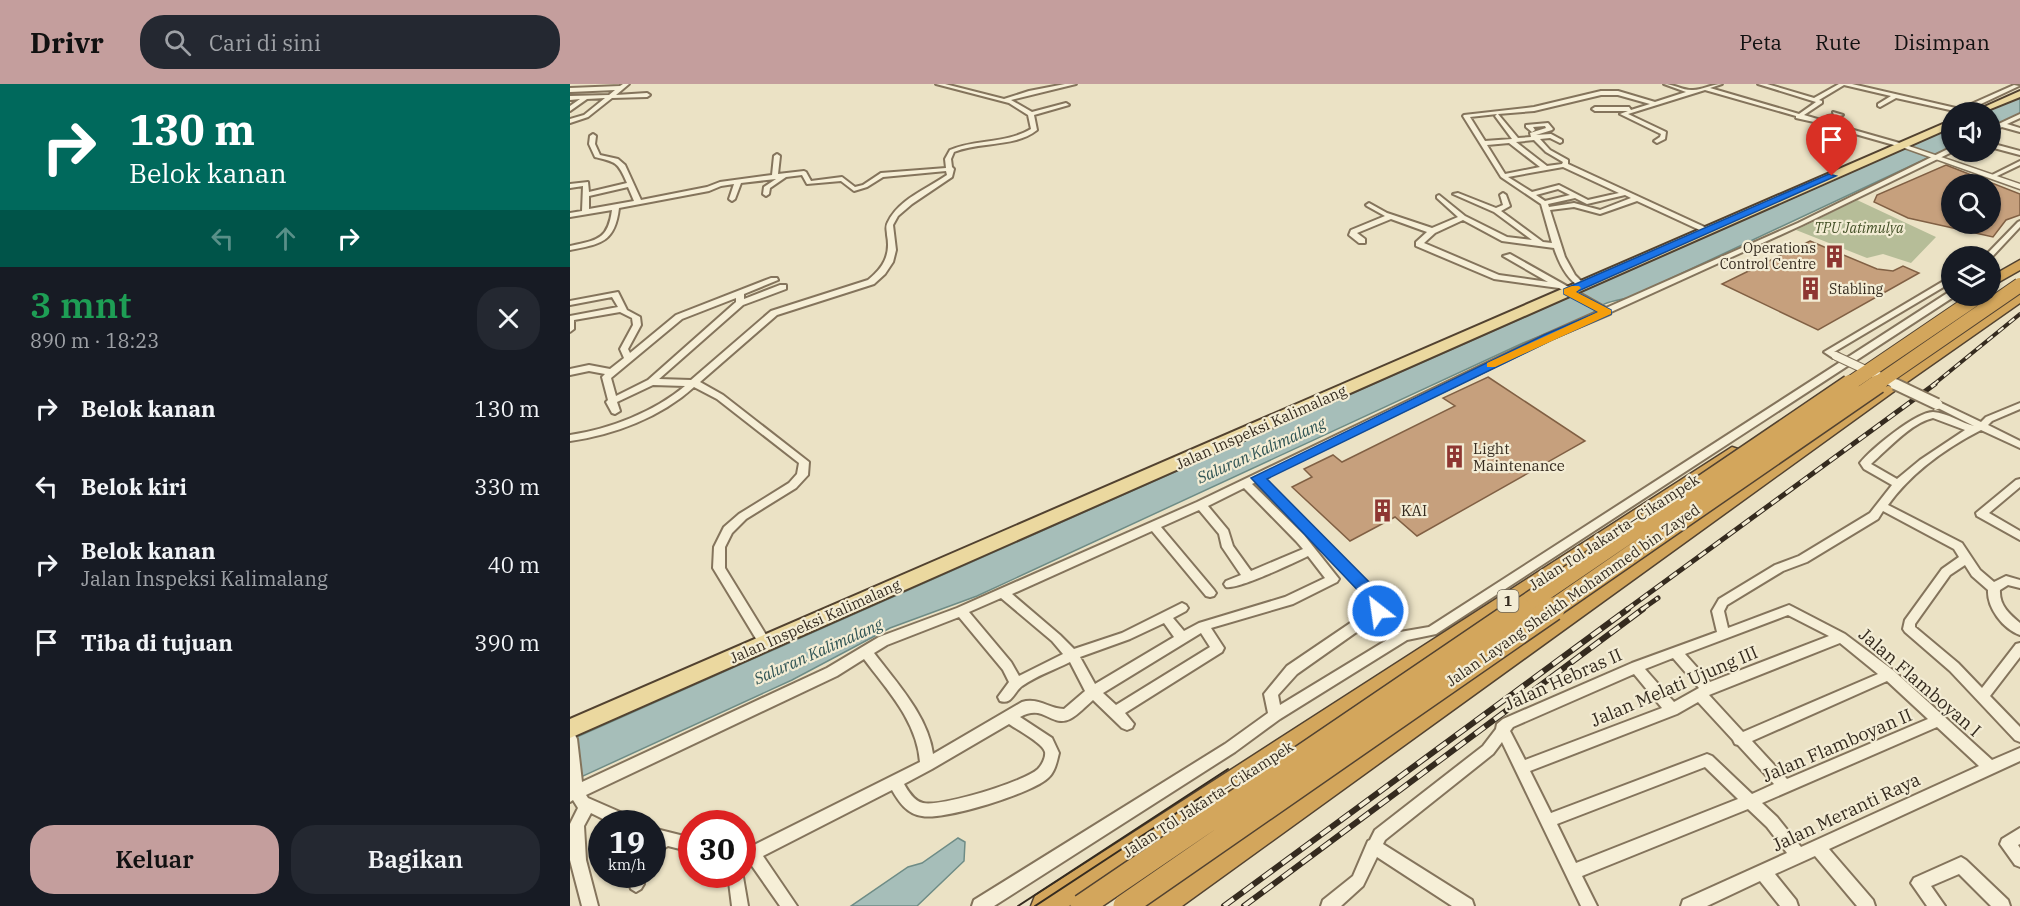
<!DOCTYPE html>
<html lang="id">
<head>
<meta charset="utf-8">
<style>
  :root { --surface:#171b24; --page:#242831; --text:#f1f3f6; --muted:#9ea1a6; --accent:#c49e9d }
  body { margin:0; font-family:"IBM Plex Serif",serif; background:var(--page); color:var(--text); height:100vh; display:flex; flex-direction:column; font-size:22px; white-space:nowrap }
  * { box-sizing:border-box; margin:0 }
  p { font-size:20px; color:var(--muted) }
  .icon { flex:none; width:33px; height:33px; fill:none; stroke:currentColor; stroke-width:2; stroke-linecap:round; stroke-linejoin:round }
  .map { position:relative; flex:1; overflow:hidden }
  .drawer { display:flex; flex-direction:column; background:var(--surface); width:570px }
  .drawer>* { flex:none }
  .top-card { background:#00695c; color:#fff; overflow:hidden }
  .tools { position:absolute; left:1371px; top:18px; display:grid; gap:12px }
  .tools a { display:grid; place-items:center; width:60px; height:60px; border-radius:50%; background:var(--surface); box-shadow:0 2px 4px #0004; font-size:30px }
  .speed { position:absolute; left:18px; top:726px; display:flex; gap:12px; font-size:30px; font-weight:700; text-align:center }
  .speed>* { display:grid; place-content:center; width:78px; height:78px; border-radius:50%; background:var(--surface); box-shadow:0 2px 4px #0004; line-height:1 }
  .speed small { font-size:15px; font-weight:400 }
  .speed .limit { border:9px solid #d22; background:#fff; color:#111 }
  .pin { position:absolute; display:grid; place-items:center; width:51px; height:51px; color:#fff; margin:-62px -26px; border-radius:50% 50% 50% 0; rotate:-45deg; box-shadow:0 0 6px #0007 }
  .pin .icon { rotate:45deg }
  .me { position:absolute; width:66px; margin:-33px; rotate:330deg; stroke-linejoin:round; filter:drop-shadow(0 0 4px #0008) }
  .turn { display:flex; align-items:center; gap:21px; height:126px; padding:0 30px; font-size:27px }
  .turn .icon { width:78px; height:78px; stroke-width:2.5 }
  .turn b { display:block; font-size:42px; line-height:51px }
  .lanes { display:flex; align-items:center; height:57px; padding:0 30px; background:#0003; justify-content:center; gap:30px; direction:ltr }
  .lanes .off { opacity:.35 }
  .round { display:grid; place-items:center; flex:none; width:63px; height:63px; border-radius:24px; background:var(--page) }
  .overview { display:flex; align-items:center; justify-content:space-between; height:102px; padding:0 30px }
  h1 { font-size:36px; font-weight:600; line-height:45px; color:#1e9e55 }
  .primary-button { display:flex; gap:12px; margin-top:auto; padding:12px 30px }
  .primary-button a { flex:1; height:69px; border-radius:24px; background:var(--accent); color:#111; font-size:24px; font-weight:600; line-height:69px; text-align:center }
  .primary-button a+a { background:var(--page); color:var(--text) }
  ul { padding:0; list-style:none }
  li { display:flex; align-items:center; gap:18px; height:78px; padding:0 30px }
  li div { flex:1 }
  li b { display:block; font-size:22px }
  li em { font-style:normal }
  header { display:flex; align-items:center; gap:36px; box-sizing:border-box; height:84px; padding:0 30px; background:var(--accent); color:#111 }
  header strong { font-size:28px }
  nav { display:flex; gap:33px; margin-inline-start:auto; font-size:21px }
  .search { width:420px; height:54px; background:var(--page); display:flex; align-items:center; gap:15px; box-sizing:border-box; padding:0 21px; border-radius:24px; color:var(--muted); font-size:22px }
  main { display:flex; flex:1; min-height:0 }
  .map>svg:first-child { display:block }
  .green { fill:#bfc89a }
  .cemetery { fill:#b6bd98 }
  .water { fill:#a6beb9; stroke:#6e8c86; stroke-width:1.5 }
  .building { fill:#c6a07d; stroke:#816044; stroke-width:1.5; fill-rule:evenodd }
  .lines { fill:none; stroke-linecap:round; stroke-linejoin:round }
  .minor-casing { stroke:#84745c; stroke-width:4 }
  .tertiary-casing { stroke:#84745c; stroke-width:3 }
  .primary-casing { stroke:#524230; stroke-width:4 }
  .motorway-casing { stroke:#524230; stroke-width:3 }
  .minor { fill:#f6efd7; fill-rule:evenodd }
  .tertiary { fill:#f6efd7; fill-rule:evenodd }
  .primary { fill:#ebd89f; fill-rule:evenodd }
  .motorway { fill:#d3a65c; fill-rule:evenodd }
  .tram { stroke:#352b1f; stroke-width:2 }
  .rail-far2-casing { stroke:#352b1f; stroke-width:4 }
  .rail-far1-casing { stroke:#352b1f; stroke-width:5 }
  .rail-casing { stroke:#352b1f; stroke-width:6 }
  .rail-far2 { stroke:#f3ecd4; stroke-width:2; stroke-dasharray:7; stroke-linecap:butt }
  .rail-far1 { stroke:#f3ecd4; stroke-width:3; stroke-dasharray:9; stroke-linecap:butt }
  .rail { stroke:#f3ecd4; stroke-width:4; stroke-dasharray:12; stroke-linecap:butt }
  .minor-bridge-far1-casing { stroke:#84745c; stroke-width:10; stroke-linecap:butt }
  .minor-bridge-casing { stroke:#84745c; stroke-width:14; stroke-linecap:butt }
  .motorway-bridge-far2-casing { stroke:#524230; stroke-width:16; stroke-linecap:butt }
  .motorway-bridge-far1-casing { stroke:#524230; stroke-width:21; stroke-linecap:butt }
  .motorway-bridge-casing { stroke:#524230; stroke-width:26; stroke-linecap:butt }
  .minor-bridge-far1 { stroke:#f6efd7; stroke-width:8 }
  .minor-bridge { stroke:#f6efd7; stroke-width:10 }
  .motorway-bridge-far2 { stroke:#d3a65c; stroke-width:14 }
  .motorway-bridge-far1 { stroke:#d3a65c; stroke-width:18 }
  .motorway-bridge { stroke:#d3a65c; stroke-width:23 }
  .route { fill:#1a73e8; stroke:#114b97; stroke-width:1.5 }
  .slow { fill:#f59e0b }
  .labels { text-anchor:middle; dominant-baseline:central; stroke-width:4.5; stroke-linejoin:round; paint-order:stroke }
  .far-park-label { font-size:14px; font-style:italic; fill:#435027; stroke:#f3ecd4 }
  .far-poi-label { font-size:14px; fill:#352b1f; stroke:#f3ecd4; text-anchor:end }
  .shield { fill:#f3ecd4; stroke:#6e6555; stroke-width:1.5 }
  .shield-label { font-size:14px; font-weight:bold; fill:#352b1f }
  .street-label { font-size:15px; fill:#352b1f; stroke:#f3ecd4 }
  .poi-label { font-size:15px; fill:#352b1f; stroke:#f3ecd4; text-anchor:start }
  .water-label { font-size:16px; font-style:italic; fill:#305454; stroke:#f3ecd4 }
  .near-street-label { font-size:18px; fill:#352b1f; stroke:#f3ecd4 }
</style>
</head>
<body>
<header>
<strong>Drivr</strong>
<div class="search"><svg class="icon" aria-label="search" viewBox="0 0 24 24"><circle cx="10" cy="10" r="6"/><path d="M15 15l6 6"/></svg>Cari di sini</div>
<nav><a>Peta</a><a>Rute</a><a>Disimpan</a></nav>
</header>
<main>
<section class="drawer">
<div class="top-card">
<div class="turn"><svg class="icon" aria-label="right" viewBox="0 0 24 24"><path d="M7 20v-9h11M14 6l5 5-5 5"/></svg><div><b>130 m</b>Belok kanan</div></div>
<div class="lanes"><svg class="icon off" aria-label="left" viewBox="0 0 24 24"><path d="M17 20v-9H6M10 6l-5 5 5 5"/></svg><svg class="icon off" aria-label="ahead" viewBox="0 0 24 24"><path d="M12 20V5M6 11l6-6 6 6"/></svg><svg class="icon" aria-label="right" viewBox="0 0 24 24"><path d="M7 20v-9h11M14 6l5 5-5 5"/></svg></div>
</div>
<div class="overview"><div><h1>3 mnt</h1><p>890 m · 18:23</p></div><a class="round"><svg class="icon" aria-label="close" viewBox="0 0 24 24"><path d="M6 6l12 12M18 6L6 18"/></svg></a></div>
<ul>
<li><svg class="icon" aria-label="right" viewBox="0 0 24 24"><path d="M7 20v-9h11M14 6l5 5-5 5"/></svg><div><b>Belok kanan</b></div><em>130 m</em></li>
<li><svg class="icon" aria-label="left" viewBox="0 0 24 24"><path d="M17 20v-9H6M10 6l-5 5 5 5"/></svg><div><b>Belok kiri</b></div><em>330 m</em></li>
<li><svg class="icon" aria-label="right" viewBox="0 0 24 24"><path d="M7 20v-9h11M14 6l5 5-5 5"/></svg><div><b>Belok kanan</b><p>Jalan Inspeksi Kalimalang</p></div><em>40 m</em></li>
<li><svg class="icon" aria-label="arrive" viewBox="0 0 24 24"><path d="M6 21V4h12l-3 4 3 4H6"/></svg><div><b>Tiba di tujuan</b></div><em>390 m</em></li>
</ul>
<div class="primary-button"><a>Keluar</a><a>Bagikan</a></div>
</section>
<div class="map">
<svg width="1450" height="822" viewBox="0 0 1450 822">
  <rect width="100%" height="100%" fill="#ebe2c5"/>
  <path class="green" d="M1381 40V44L1338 64 0 656V645Z"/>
  <path class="cemetery" d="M1287 116 1366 153 1341 179 1313 170 1297 174 1226 146Z"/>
  <path class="water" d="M1450 13V31L1421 45 1420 28H1415Z
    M1381 44V63L1061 213C1046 217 1030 217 1022 231L953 259 407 512 320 544 222 596 0 698V656Z
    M388 754 395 758 394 777 347 822H281L338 783 352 779Z"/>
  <path class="building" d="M1376 81 1450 110V131L1436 136 1423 153 1338 134 1304 118 1307 111ZM1382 100H1420V140H1382Z
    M1240 157 1307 185 1323 187 1333 182 1349 189 1248 246 1152 200Z
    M918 293 1015 357 847 452 825 433 780 457 722 403 742 393 734 385 763 371 772 378 885 322 873 314Z"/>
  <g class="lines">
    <defs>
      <path id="minor" d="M53 0H59L46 11 77 9 80 11 77 13 42 14 18 33 0 39V35L14 31 35 14 17 15 0 27V22L10 15 0 16V12L39 11 45 6 0 8V4L50 2Z
        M366 0H375L434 15 459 7 495 0H506L441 16 462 28 496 19 499 21 464 31 467 46C444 64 411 57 384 68L381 75 382 83 384 85 382 93 342 120 328 132 323 141 326 166 323 178 315 190 304 200 207 231 130 298 153 311 239 378 238 391 226 404 176 435 162 449 155 463V484L201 559 199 563 195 564 191 563 143 484 144 463 154 443 169 430 219 399 227 390 229 379 147 315 124 303C91 333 44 351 0 357V351C40 345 84 328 115 302L83 301 47 318 50 327 45 330 42 329 36 318 38 316 32 293 35 290 19 287 0 291V285L19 281 40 285 54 274 50 265 63 241 62 234 50 228 4 236V245L0 248V232L48 223 42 213 0 221V217L48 208 57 226 70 233 71 241 58 265 60 269 106 231 201 194H207L208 196 174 210V215L210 201H216V205L173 221 89 295 121 296 201 227 298 196C313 184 321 171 317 151 317 146 315 143 318 138 329 115 357 105 377 91L376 87 313 93 297 103 284 107 271 97 237 100 232 91 216 93 200 104 199 110 196 112 193 110 194 103 206 95 171 99 165 115 162 117 159 115 164 100 151 102 139 107 49 124C45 159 30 160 0 166V162C27 156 38 156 42 126L0 133V129L12 127 13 102 0 104V100L18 98 19 108 57 99C48 78 46 78 25 73L19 60 20 52 23 50 26 52 25 60 30 71 48 75 55 81 71 116 137 103 150 98 202 91 204 72 207 70 210 72 208 90 234 87 236 88 241 97 272 93 285 103 293 101 311 89 376 84 375 75 380 66C406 55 436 60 461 45L458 31 439 19ZM58 103 64 117 19 125V112ZM166 214V218L78 296 46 312 41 294 112 235Z
        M1094 0C1104 0 1114 7 1123 6 1133 6 1141 0 1152 0L1140 4 1229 30 1246 18 1188 0H1197L1244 14 1269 0H1282L1390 25 1444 1 1449 2 1396 27 1397 28H1389L1326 14 1310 23 1308 22V20L1321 12 1274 1 1249 16 1252 17V19L1234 31 1254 37 1258 32 1264 31 1263 28 1273 31 1262 34 1259 39 1333 60 1334 61 1331 63 1257 42H1253V40L1226 34V32L1135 6 1058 30 1096 48 1095 55 1087 59 1084 57 1090 53 1091 50 1050 30 1058 27H1025L1022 25 1025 23H1059L1061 26 1080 20 1048 11H1031L964 27 928 30 948 54 961 53 960 49 976 44 975 42 963 43 965 46 962 48 956 43V41L978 39 983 45 982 46 966 51 981 50 992 56V58L990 59 980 54 970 55 980 66 998 76V80L1141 146 1134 148 1067 117 1030 130 1004 123 980 126 995 173 1005 191 1015 201 1011 203C997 196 989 179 984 164L932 157 893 136 865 149 854 159 929 191 978 198 933 172 940 170 1036 224 1228 139 1380 64 1382 63V68L1232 141 1041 228 1040 230 981 255 694 394 807 509 814 527 812 530 727 590 708 611 710 621 830 548 859 543 1379 208H1382V212H1385L866 550 837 556 710 635 665 668 424 822H402L404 816 655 660 698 629 694 610 717 582 801 525 798 514 686 398 682 400 734 451 769 495 767 498 723 520 641 544 654 564 652 568 555 629 564 640 562 644 557 646 552 644 523 616C516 622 508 631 500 635 481 644 474 619 450 633L482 654 489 669C487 677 485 688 478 694 463 709 373 737 352 732 337 730 329 718 322 706L193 772 227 822H210L180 779 172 782V767L350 678C347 637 317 606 294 575L267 592 16 711 18 714 66 735 68 740H43L21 729 14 742 16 776 28 822H12L0 776V740L8 724 3 716 0 718V649L5 651 7 655 12 698 257 584 309 553 387 524 627 418 975 251 1029 227 989 204 924 195 846 162V158L857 148 821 135 787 149 795 155V159H789L779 151 781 146 815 132 797 122 796 121 799 119 817 129 862 144 888 133 867 114V112L869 111 895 132 937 153 962 156 924 128 883 110 888 109 926 124 933 121 930 111 933 109 936 111 940 122 931 127 973 158 982 159 971 120 931 93 893 32 894 31 964 23 1031 7H1048L1085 18 1116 8ZM927 30 925 32 942 55 915 57 900 33ZM964 56 976 68 993 78 992 80 977 82 946 58ZM939 59 970 83 935 90 917 61ZM993 83 1049 109 1018 116 989 101 962 108 938 93ZM988 105 1000 111 975 117 966 111ZM1055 111 1061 114 1030 126 1004 119 979 123 978 120 1005 114 1017 120ZM674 404 726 457 733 465 681 487 663 462 658 446 638 422ZM629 426 649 450 652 463 671 491 656 497 654 500 656 503C668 506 723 479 738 472L755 494 715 513 629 539 614 547 603 534 616 527 618 524 616 521 612 519 552 549 504 565 490 551 442 510 582 447 636 512 640 513 644 512 646 509 644 506 591 443ZM431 514 482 557 493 570 449 592 441 578 399 528ZM389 533 433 586 439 598 428 613 430 617C442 621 444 608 452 602 466 592 484 586 500 578L515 607 494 625C479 625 468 613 452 618L363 670C358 632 326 598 304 569L317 561ZM594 539 604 553 525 600 510 573 560 555ZM631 549 640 563 546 621 533 609ZM439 640C446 645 473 659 475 668 476 673 472 681 468 685 454 698 372 723 353 719 344 717 338 707 334 700L362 685Z
        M1450 30V34L1437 40 1450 44V48L1432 43 1420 48V44Z
        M1420 59 1450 67V71L1420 63Z
        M1450 77V81L1425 93 1420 92Z
        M1450 137V143L1421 174 1415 172 1448 138Z
        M1382 192V198L1264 268 1269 270V274H1263L1254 268Z
        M1367 317 1411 338 1416 333 1450 319V325L1422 337 1418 341 1450 357V364L1411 346C1376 364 1342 388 1318 421L1392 459 1410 486 1424 498 1436 492 1450 496V504L1438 501 1430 506C1429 521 1439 530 1450 539V551C1433 545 1417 524 1418 506L1402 492 1395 481 1380 491 1345 540V543L1388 579 1412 604 1446 560 1450 559V573L1420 612 1450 643V658L1445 656 1380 587 1335 548 1333 545 1335 536 1372 485 1389 473 1384 465 1313 427 1308 435 1237 478 1213 487 1157 521 1154 527 1158 544 1219 521 1223 523 1275 550 1324 587 1422 676 1450 664V677L1259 765 1303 816 1305 822H1287L1245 772 1205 790 1226 816 1228 822H1210L1190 797 1137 822H1111L1113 816 1217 769 1197 743 1178 725 1012 792 1027 822H1011L932 658 923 670 815 756 813 760 902 816 904 822H882L807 773 793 802 771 822H751L753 816 783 792 798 757 800 756 805 746 913 662 926 645 927 640 933 635 1062 579 1147 548 1142 527 1149 515 1205 481 1229 472 1300 429 1322 401 1294 385 1290 379C1301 365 1346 328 1363 328 1378 329 1391 339 1404 342L1364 322 1362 320ZM1363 334 1395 346 1350 376 1327 395 1301 380C1318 365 1341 339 1363 334ZM1218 531 1259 552 1140 598 1115 570ZM1270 559 1308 590 1173 648 1139 611ZM1103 574 1129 604 1104 618 1075 585ZM1064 590 1092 624 955 676 940 647 943 643ZM1317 597 1358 635 1217 695 1182 657ZM1128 618 1163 656 1165 660 1168 661 1204 700 1182 710 1142 672 1137 670 981 729 960 687 1107 630ZM1367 643 1409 682 1231 763 1207 733 1192 719ZM1135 683 1168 715 1006 779 987 740Z
        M1450 395V403L1419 429 1450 447V456L1407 432 1406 429 1446 396Z
        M82 744 122 754V768L98 762 82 771Z
        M1450 744V760L1448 761 1450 764V783L1445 781 1430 760 1432 755Z
        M1391 773 1396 776 1438 816 1440 822H1421L1389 790 1361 802 1375 822H1357L1341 799 1344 794Z
        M172 787 178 822H162L158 790H172Z
        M56 790H72L74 800 71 805 66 808 61 805Z"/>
      <path id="tertiary" d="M1329 60H1333L1450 100V105L1329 62Z"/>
      <path id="primary" d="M1450 7V13L1413 28H1403Z
        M1382 36V43L0 654V635Z"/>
      <path id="motorway" d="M1450 176V186L1420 203V193Z
        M1450 209V219L1330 303 612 822H575L579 812 1318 297Z
        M1162 363 1168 365 1171 369 1168 373 499 822H461L465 812Z"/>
    </defs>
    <use href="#minor" class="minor-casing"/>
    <use href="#tertiary" class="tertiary-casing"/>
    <use href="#primary" class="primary-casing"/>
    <use href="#motorway" class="motorway-casing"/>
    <use href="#minor" class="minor"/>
    <use href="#tertiary" class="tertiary"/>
    <use href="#primary" class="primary"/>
    <use href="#motorway" class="motorway"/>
    <path class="tram" d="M448 822 658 685
      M465 822 631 713"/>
    <defs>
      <path id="rail-far2" d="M1363 301 1450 230"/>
      <path id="rail-far1" d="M1056 526 1365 300
        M1071 526 1088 514"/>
      <path id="rail" d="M654 822 1058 525
        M674 822 1073 525"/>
    </defs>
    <use href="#rail-far2" class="rail-far2-casing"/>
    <use href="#rail-far1" class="rail-far1-casing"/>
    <use href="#rail" class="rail-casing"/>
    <use href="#rail-far2" class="rail-far2"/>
    <use href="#rail-far1" class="rail-far1"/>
    <use href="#rail" class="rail"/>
    <defs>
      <path id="minor-bridge-far1" d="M1266 272 1328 301"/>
      <path id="minor-bridge" d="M1325 300 1367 320"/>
      <path id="motorway-bridge-far2" d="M1278 301 1409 212
        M1305 301 1450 201"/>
      <path id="motorway-bridge-far1" d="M947 526 1280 300
        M981 526 1308 300"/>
      <path id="motorway-bridge" d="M512 822 949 525
        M555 822 983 525"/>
    </defs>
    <use href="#minor-bridge-far1" class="minor-bridge-far1-casing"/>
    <use href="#minor-bridge" class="minor-bridge-casing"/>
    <use href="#motorway-bridge-far2" class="motorway-bridge-far2-casing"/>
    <use href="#motorway-bridge-far1" class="motorway-bridge-far1-casing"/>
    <use href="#motorway-bridge" class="motorway-bridge-casing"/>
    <use href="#minor-bridge-far1" class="minor-bridge-far1"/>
    <use href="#minor-bridge" class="minor-bridge"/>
    <use href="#motorway-bridge-far2" class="motorway-bridge-far2"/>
    <use href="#motorway-bridge-far1" class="motorway-bridge-far1"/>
    <use href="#motorway-bridge" class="motorway-bridge"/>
  </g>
  <path class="route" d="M1259 90 1266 92 1006 208 1041 226V230L982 256 697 395 809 508 815 527 813 531H802L796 515 681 394 974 251 1028 228 994 210V205Z"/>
  <path class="slow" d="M1002 202H1009L1011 204 1006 208 1041 226V230L925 283H917V279L1028 228 994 210V205Z"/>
  <defs>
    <symbol id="building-bare" viewBox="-9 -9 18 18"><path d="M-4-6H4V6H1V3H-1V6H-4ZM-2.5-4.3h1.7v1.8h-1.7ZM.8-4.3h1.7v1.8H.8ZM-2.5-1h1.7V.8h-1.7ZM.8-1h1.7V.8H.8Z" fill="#8e3631" stroke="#f3ecd4" stroke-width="2.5" paint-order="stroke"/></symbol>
  </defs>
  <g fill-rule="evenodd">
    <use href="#building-bare" x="1248" y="156" width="33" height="33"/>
    <use href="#building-bare" x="1224" y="188" width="33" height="33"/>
    <use href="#building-bare" x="868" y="356" width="33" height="33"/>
    <use href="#building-bare" x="796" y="410" width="33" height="33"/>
  </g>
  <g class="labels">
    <g class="far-park-label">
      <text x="1289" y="144">TPU Jatimulya</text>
    </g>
    <g class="far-poi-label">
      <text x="1246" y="164">Operations<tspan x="1246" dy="16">Control Centre</tspan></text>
      <text x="1259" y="205" text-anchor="start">Stabling</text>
    </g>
    <rect class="shield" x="927.5" y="506" width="21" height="22" rx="4.5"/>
    <g class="shield-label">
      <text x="938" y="517">1</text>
    </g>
    <g class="street-label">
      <text transform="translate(691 343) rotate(-24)">Jalan Inspeksi Kalimalang</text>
      <text transform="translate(1044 448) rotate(-33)">Jalan Tol Jakarta–Cikampek</text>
      <text transform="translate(1003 511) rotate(-35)">Jalan Layang Sheikh Mohammed bin Zayed</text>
      <text transform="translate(245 537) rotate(-24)">Jalan Inspeksi Kalimalang</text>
      <text transform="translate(638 715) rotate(-33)">Jalan Tol Jakarta–Cikampek</text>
    </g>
    <g class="poi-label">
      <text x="903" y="364">Light<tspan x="903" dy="17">Maintenance</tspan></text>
      <text x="831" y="426">KAI</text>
    </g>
    <g class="water-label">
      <text transform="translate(691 366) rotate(-24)">Saluran Kalimalang</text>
      <text transform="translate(248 567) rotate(-24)">Saluran Kalimalang</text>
    </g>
    <g class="near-street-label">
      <text transform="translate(993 595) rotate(-24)">Jalan Hebras II</text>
      <text transform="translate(1350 598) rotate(41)">Jalan Flamboyan I</text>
      <text transform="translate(1104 602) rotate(-23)">Jalan Melati Ujung III</text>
      <text transform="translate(1267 661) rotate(-23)">Jalan Flamboyan II</text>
      <text transform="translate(1276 728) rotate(-25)">Jalan Meranti Raya</text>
    </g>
  </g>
</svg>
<div class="tools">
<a><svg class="icon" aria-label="sound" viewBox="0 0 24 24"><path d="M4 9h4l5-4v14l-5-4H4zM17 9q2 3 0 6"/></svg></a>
<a><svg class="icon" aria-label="search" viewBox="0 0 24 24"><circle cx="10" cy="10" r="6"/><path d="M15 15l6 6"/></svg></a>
<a><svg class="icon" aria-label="layers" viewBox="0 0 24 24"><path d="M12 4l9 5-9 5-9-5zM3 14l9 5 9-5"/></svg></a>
</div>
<div class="speed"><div>19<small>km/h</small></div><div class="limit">30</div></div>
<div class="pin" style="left:1262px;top:92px;background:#d93025"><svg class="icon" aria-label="arrive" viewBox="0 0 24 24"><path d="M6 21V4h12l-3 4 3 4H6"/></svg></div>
<svg class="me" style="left:808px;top:527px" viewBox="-20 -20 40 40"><circle r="17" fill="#1a73e8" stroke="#fff" stroke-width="3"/><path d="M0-11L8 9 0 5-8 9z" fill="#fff"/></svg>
</div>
</main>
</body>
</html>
